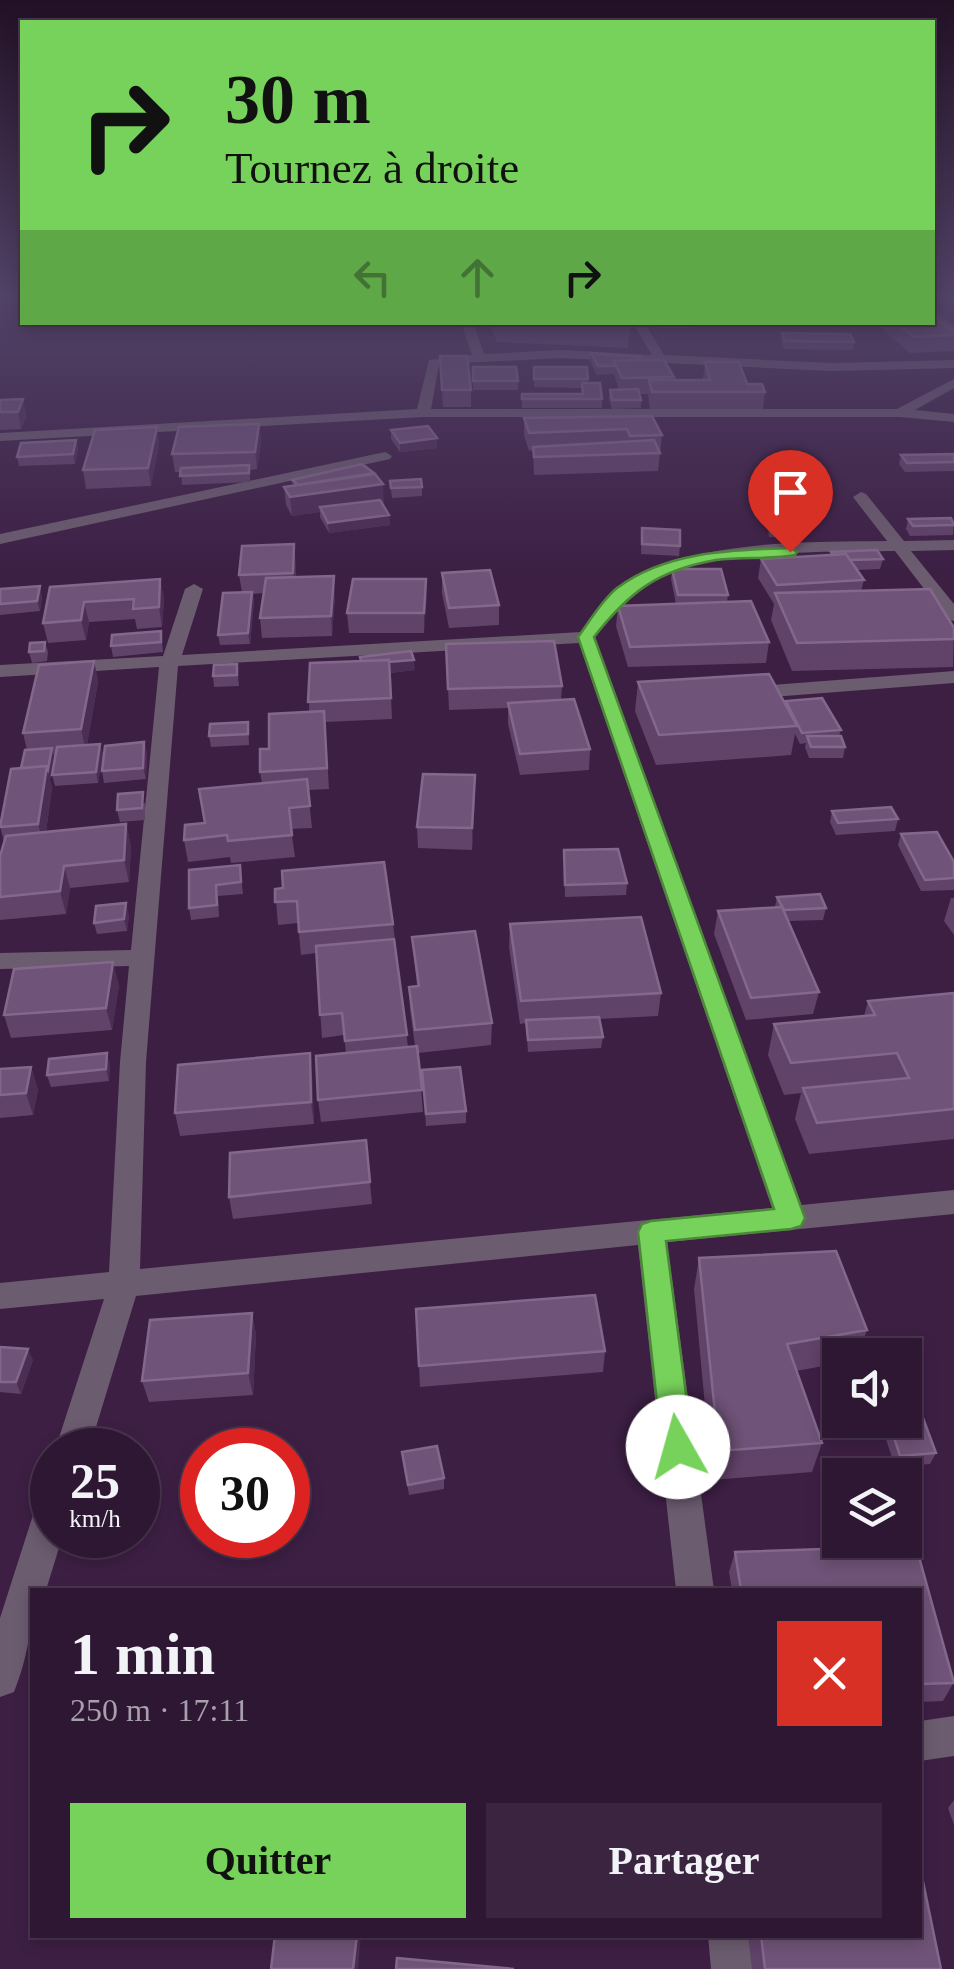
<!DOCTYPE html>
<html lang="fr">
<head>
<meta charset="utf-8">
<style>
  :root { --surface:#2e1733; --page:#3a243f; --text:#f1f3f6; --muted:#a79fac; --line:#49364e; --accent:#76d25a }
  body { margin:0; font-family:Georgia,serif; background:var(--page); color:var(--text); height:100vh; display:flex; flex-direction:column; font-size:38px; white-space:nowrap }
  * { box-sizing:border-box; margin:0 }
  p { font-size:32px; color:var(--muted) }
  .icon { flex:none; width:55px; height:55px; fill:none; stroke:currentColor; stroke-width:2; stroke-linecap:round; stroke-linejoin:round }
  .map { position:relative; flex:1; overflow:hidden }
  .details { position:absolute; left:30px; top:1588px; width:892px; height:350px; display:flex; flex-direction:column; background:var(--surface); border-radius:0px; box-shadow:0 5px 15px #0003,0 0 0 2px var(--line) }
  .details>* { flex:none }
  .top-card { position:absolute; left:20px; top:20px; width:915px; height:305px; border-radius:0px; box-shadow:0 5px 15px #0003,0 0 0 2px var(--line); background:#76d25a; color:#111; overflow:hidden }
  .fabs { position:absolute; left:822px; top:1338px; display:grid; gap:20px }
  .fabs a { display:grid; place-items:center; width:100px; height:100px; border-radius:0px; background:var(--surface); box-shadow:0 5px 15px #0003,0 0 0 2px var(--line); font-size:50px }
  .speed { position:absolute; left:30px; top:1428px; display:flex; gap:20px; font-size:50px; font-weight:700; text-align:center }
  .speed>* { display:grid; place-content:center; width:130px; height:130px; border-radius:50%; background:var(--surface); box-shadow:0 5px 15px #0003,0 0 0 2px var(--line); line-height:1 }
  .speed small { font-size:25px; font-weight:400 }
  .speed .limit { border:15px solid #d22; background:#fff; color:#111 }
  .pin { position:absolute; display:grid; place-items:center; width:85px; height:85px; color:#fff; margin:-102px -42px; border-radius:50% 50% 50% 0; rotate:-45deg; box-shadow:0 0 10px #0007 }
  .pin .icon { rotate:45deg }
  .me { position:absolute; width:110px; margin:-55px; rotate:353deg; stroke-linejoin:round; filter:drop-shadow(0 0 8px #0008) }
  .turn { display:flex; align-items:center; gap:35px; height:210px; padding:0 40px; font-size:45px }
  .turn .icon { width:130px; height:130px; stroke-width:2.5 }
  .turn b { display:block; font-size:70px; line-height:85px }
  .lanes { display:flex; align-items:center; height:95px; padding:0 40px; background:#0003; justify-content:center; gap:50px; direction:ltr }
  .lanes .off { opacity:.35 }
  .round { display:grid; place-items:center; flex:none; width:105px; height:105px; border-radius:0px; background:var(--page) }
  .summary { display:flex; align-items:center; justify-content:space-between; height:170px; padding:0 40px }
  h1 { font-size:60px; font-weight:800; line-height:75px }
  .primary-button { display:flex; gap:20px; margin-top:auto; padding:20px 40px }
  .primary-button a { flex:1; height:115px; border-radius:0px; background:var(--accent); color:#111; font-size:40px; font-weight:800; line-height:115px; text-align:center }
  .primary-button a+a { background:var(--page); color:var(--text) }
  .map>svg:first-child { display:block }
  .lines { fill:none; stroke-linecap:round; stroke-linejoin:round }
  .minor { fill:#6b5c6f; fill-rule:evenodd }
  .wall { fill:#614269 }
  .shaded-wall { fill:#4c2d54 }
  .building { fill:#705378; stroke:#84688b; stroke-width:2.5 }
  .route { fill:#76d25a; stroke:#4d883a; stroke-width:2.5 }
</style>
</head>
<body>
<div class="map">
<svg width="954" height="1969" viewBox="0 0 954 1969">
  <rect width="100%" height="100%" fill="#3d1f44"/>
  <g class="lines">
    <path class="minor" d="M932 308 954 326V336L932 318Z
      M461 322H473L484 354 561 350 652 355 632 322H644L664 355 832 363 954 360V368L832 371 561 358 443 364 439 365 431 409H897L954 379V388L915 410 954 414V422L900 417H423L0 441V433L417 409 429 360 472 355Z
      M385 452 392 456 390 459 0 544V534Z
      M861 492 866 494 904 541 954 540V550L911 551 954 604V621L948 620 895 551C827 552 708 549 649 582 625 596 610 615 595 637L801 1205 954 1190V1214L667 1242 714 1590H676L638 1245 136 1296 89 1450H55L104 1299 0 1309V1283L109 1272 120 1062 129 966 0 969V953L131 950 159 667 0 677V665L163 656 185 589 194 584 203 589 182 655 581 632C591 617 601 601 615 590 683 539 805 542 887 541L853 497ZM579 643 772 1208 140 1269 146 1062 178 666Z
      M954 671V683L744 699 734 693 744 687Z
      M52 1495V1535H63L46 1590H32C32 1627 28 1657 14 1692L0 1697V1618L34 1512 39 1500Z
      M954 1716V1756L920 1761V1721Z
      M708 1935H752L755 1969H711Z"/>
  </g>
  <path class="wall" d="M489 322H628L630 326 628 348 497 342Z
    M656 322H693V328H659Z
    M879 322H932L954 332V351L910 353 879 326Z
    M782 333 854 342 853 350 784 349 781 341Z
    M591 353 642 357V360L674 377 673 380H703L705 362 765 392 763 409H650L648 394H640L641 400V408L612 409 609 399 610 390H619L614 374 597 375 590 361Z
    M440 356 471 390V407H443Z
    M473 367 518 381V390H473Z
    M534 367 588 379V383L602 399V408H522V394H582L581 388 534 387Z
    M0 400 27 416 21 429 0 430Z
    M652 416 662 435 658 471 534 475 533 450 529 451 524 435V418Z
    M259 424 261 442 257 469 250 470V482L182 485 181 472H175L172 454Z
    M157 427 159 445 151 486 86 489 83 470Z
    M391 430 437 448 400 452 391 439Z
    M76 440 78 449 75 464 19 466 17 457Z
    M954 454V471L905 472 899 464 901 455Z
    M292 480 384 503H382L389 515 390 525 329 533 320 517V512L292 516 286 505 284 487 293 486Z
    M390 481 422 487V496L392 498Z
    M770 519 796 528 794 538 769 537 768 529Z
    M908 519 954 522 953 535 910 536 906 529Z
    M642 528 680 546 679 556 641 554Z
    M831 552 883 559 880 569 856 570 864 580 861 591 954 628 953 667 792 671 771 620 774 604 758 578 761 559 831 555Z
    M296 563V577L335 596 332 636 262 638 260 618 263 593 253 594 254 602 250 644 220 645 218 635 242 592 239 575Z
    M672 569 728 595 727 602 769 642 766 663 628 667 616 626 618 606 676 604 671 579Z
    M442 573 499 605V625L449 628 442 593Z
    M160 579 164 599 162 627 137 629 135 619 89 622 86 640 48 643 43 623 50 587Z
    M426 579 424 633H349L347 613Z
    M0 589 42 596 40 611 0 615Z
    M161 631 163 652 113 657 111 646Z
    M45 642 48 652 47 661 32 663 29 652Z
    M446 644 562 686 561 700 590 749 589 770 520 775 508 724V708L449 710Z
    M94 661 98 682 87 745 100 744 103 755 98 783 55 786 52 775 53 766 50 780 52 788 46 832 126 824 131 846 129 882 70 888 66 914 0 920V856L4 842 0 826 27 750 23 733Z
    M310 663 415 670 390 673 392 719 325 722 329 789 308 790 312 828 291 829 295 857 231 863 230 857 188 862 184 840 262 783 260 772 269 749 309 712Z
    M237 664 239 686 214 687 213 676Z
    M638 682 785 704 786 701 841 730 839 736 845 747 843 758H809L805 747 806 743 800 744 795 734 791 755 656 765 635 711Z
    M248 722 249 745 211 747 209 736Z
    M144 742 147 754 146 779 104 783 102 771Z
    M475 797 472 850 418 848 417 827Z
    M145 803V820L120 822 117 810Z
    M832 811 898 819 895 831 836 835 830 822Z
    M901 834 954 862V890L921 891 898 845Z
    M564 850 627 883 626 895 565 897Z
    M240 865 243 894 218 896 219 917 191 920 189 908Z
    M275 889 393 924 408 1047 415 1046 410 1009 409 987 417 986 412 937 492 1023 491 1045 418 1053 423 1112 321 1122 318 1100 346 1053 344 1035 322 1038 316 953 301 955 298 923 278 925Z
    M777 897 826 908 823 920 788 921 819 992 813 1014 746 1020 714 934 718 911 775 907Z
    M951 898H954V935L944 921Z
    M129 915 127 931 97 934 94 923Z
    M510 924 661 993 658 1016 599 1019 603 1037 601 1048 528 1052 526 1023 520 1024 509 947Z
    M119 985 112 1030 11 1038 4 1015Z
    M954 993V1139L809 1154 795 1119 801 1093 784 1095 768 1055 774 1024 864 1016 868 1001Z
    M110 1064 109 1081 51 1087 47 1075Z
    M31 1067 38 1090 33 1115 0 1118V1069Z
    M422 1070 466 1111V1123L426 1126Z
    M312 1076 314 1124 180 1136 175 1113Z
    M366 1140 372 1204 233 1219 229 1197Z
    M699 1258 867 1330 858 1355H840V1363L796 1371 822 1443 812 1472 712 1480 694 1289Z
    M416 1309 605 1351 603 1372 420 1387Z
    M252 1313 256 1335 253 1395 149 1402 142 1381Z
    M0 1347 33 1360 21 1394 0 1392Z
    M889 1422 936 1453 930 1464 895 1467 884 1433Z
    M402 1452 444 1478V1489L409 1495Z
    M916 1546 954 1682 943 1701 920 1702V1590H732L729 1572 735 1552Z
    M954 1800V1825L948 1808Z
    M748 1935H920L941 1969H752Z"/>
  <path class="shaded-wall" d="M23 399 27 416 21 429 18 412Z
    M259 424 261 442 257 469 255 452Z
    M157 427 159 445 151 486 148 468Z
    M437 438V448L400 452V443Z
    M76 440 78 449 75 464 73 454Z
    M383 484 384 503 322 512 320 507V512L292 516 290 497Z
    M389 515 390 525 329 533 328 523Z
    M294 544 296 563 295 592 293 573Z
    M334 576 335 596 332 636 331 616Z
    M160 579 164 599 162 627 159 607Z
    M426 579 427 598 424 633V613Z
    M40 586 42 596 40 611 37 601Z
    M252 592 254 602 250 644 248 633Z
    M84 602 89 622 86 640 81 620Z
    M414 660 415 670 363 676 362 665Z
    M94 661 98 682 86 751 81 729Z
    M144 742 147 754 146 779 143 768Z
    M100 744 103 755 98 783 96 772Z
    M52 748 55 759 50 780 52 788 44 846 38 824 47 766Z
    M475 775V797L472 850V828Z
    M126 824 131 846 129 882 124 860Z
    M64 866 70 888 66 914 60 891Z
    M126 903 129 915 127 931 124 919Z
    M113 962 119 985 112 1030 106 1008Z
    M107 1053 110 1064 109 1081 106 1069Z
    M310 1053 312 1076 314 1124 311 1102Z
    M31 1067 38 1090 33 1115 26 1093Z
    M252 1313 256 1335 253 1395 248 1373Z
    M28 1349 33 1360 21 1394 16 1382Z
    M357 1935H361L358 1969H353Z"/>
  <path class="building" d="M932 315 954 332V335L913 337 896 322H932Z
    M547 322H628L630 326Z
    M782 333 850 334 854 342 785 341Z
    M591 353 642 357 640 360 614 361V366H598Z
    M440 356H467L471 390H442Z
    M664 360 674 377 622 378 614 361Z
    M705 362H739L747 384H762L765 392H652L649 380H710Z
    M473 367H516L518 381H473Z
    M534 367H587L588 379H534Z
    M582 383H600L602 399H522V394H583Z
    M638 389 641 400H612L610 390Z
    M23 399 18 412H0V400Z
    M652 416 662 435 630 436 627 429 529 433 524 418Z
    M259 424 255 452 172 454 179 427Z
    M428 426 437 438 400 443 391 430Z
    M157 427 148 468 83 470 95 430Z
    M76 440 73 454 17 457 21 443Z
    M654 440 660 453 534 457 533 447Z
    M954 454V462L907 463 901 455Z
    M362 464 374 473 298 485 292 480Z
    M249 465V473L180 476 181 468Z
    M375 474 383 484 290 497 284 487Z
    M421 479 422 487 391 488 390 481Z
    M380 500 389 515 328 523 320 507Z
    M951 518 954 525 913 526 908 519Z
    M770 519 794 520 796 528 771 527Z
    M642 528 680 530V546L642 544Z
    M294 544 293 573 239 575 242 546Z
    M877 550 883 559 850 560 846 554 833 555 831 552Z
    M846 554 864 580 777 585 761 559Z
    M672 569H721L728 595H678Z
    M490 570 499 605 449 608 442 573Z
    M334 576 331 616 260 618 266 578Z
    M160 579 159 607 133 609 134 599 84 602 81 620 43 623 50 587Z
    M353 579H426L424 613H347Z
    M40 586 37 601 0 604V589Z
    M930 589 954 628V639L797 643 775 593Z
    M252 592 248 633 218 635 223 593Z
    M751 601 769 642 630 647 618 606Z
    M161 631V642L111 646 112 635Z
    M554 641 562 686 448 689 446 644Z
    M45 642 44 651 29 652 30 643Z
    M411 651 414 660 389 662V660L361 661 360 657Z
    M389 660 391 698 308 702 310 663Z
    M94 661 81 729 23 733 39 665Z
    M237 664V675L213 676 214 665Z
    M769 674 797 726 659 735 638 682Z
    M822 698 841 730 802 733 786 701Z
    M574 699 590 749 520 754 508 703Z
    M324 711 327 768 260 772V749H269V714Z
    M248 722V734L209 736 210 724Z
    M807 736H841L845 747H811Z
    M144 742 143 768 102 771 105 746Z
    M100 744 96 772 52 775 57 747Z
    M52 748 48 769 47 766 21 768 25 750Z
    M47 766 38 824 0 827 11 769Z
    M423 774 475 775 472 828 417 827Z
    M307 779 310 806 289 808 292 835 228 841 227 835 184 840 185 825 205 823 199 789Z
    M143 792 142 808 117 810 118 794Z
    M891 807 898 819 838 823 832 811Z
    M126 824 124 860 64 866 60 891 0 897V856L6 836Z
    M937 832 954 862V878L925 880 901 834Z
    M618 849 627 883 565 885 564 850Z
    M384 862 393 924 299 932 297 901 275 902V889L283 888 282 871Z
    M240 865 241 882 216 885 217 905 189 908V870Z
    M820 894 826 908 784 910 777 897Z
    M126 903 124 919 94 923 96 906Z
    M782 907 819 992 751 998 718 911Z
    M641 917 661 993 521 1001 510 924Z
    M475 931 492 1023 415 1030 409 987 419 986 412 937Z
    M394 939 407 1035 345 1041 342 1013 320 1015 316 946Z
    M113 962 106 1008 4 1015 14 969Z
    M954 993V1109L817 1123 803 1088 909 1078 897 1053 791 1063 774 1024 875 1015 868 1001Z
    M599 1017 603 1037 528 1040 526 1020Z
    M417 1046 422 1090 318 1100 316 1056Z
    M107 1053 106 1069 47 1075 49 1059Z
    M310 1053 311 1102 175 1113 178 1065Z
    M31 1067 26 1093 0 1095V1069Z
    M460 1067 466 1111 426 1114 422 1070Z
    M366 1140 370 1182 229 1197 230 1153Z
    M836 1251 867 1330 787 1344 822 1443 719 1451 699 1258Z
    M595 1295 605 1351 419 1366 416 1309Z
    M252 1313 248 1373 142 1381 150 1320Z
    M0 1347 28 1349 16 1382H0Z
    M923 1418 936 1453 900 1456 889 1422Z
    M437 1446 444 1478 408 1485 402 1452Z
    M916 1546 954 1683 920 1684V1590H741L735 1552Z
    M920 1867 941 1969H765L761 1935H920Z
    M275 1935H357L353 1969H271Z
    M397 1958 514 1969H396Z"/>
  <linearGradient id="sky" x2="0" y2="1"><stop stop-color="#221125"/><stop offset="0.52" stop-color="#514267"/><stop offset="1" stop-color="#514267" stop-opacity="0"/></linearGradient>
  <rect width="954" height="571" fill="url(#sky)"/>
  <path class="route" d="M790 548 797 552 795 555C769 560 742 556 716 560 658 570 629 592 594 637L805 1218 801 1226 791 1229 666 1241 693 1447 689 1457 678 1461 667 1457 662 1447 638 1232 642 1224 651 1221 774 1209 578 637C589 622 602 600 617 588 666 551 732 550 790 548Z"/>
</svg>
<div class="fabs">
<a><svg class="icon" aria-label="sound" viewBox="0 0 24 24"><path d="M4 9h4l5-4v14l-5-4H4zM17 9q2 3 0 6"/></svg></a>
<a><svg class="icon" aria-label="layers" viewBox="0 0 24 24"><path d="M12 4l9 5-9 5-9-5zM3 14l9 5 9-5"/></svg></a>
</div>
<div class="speed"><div>25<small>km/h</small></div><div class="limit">30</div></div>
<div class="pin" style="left:790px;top:552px;background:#d93025"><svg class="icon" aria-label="arrive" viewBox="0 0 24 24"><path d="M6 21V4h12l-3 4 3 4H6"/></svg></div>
<svg class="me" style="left:678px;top:1447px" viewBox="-20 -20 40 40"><circle r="19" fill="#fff"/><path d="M0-13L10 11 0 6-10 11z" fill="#76d25a"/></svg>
<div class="top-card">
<div class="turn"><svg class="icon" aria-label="right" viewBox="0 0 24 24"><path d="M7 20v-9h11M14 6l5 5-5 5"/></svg><div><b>30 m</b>Tournez à droite</div></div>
<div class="lanes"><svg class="icon off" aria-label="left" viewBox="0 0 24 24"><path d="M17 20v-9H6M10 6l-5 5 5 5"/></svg><svg class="icon off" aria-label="ahead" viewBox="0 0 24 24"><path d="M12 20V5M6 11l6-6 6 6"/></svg><svg class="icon" aria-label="right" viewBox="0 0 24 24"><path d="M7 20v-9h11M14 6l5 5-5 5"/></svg></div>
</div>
<section class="details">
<div class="summary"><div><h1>1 min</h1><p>250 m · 17:11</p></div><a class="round" style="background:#d93025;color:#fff"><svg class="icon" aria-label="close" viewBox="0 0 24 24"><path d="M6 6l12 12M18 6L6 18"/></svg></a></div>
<div class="primary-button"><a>Quitter</a><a>Partager</a></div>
</section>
</div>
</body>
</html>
